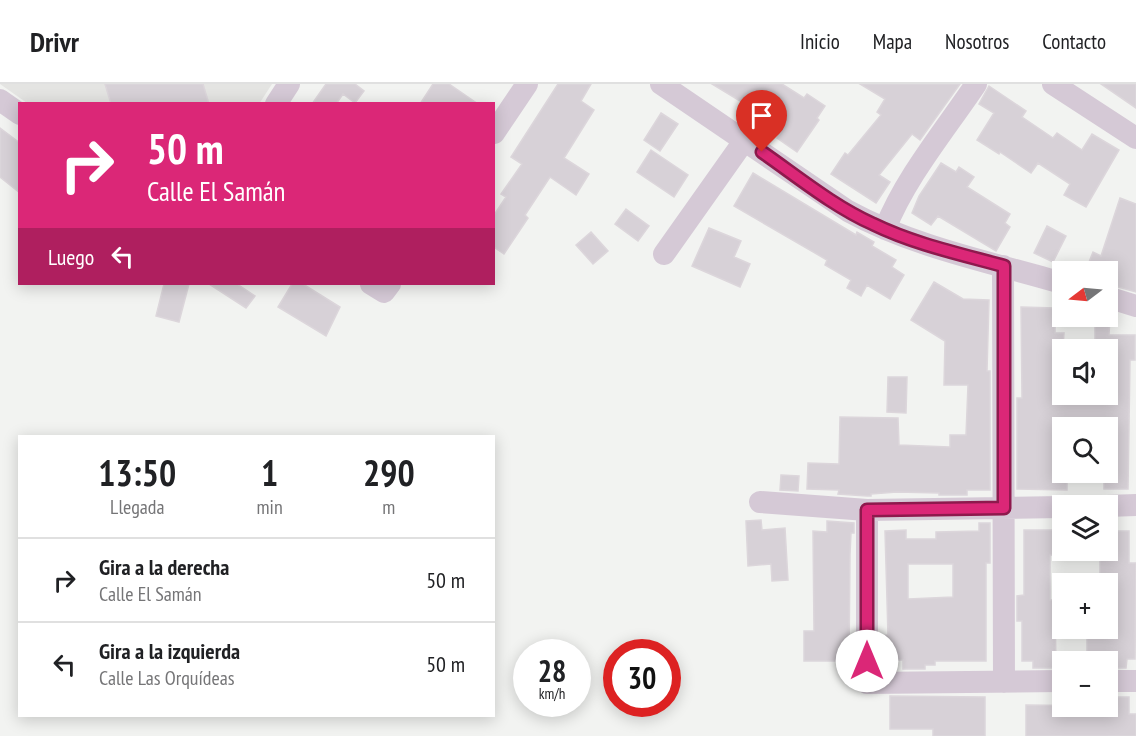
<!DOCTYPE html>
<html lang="es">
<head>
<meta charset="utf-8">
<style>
  :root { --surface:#fff; --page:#f2f2f2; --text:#202124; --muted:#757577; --line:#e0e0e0 }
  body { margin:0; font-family:"PT Sans Narrow",sans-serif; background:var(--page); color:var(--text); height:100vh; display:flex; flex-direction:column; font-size:22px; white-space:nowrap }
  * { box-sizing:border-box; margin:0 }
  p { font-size:20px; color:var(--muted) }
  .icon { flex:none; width:33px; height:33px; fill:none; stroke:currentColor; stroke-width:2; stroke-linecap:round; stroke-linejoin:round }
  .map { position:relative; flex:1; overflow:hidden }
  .details { position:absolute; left:18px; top:351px; width:477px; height:282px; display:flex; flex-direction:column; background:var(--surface); border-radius:0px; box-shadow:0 3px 15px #0003 }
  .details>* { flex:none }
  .top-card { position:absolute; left:18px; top:18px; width:477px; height:183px; border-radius:0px; box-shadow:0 3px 15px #0003; background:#db2777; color:#fff; overflow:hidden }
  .needle { width:39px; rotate:254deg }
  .fabs { position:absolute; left:1052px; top:177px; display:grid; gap:12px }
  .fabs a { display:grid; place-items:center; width:66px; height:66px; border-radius:0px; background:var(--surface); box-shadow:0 3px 15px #0003; font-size:30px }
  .speed { position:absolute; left:513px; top:555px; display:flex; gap:12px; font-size:30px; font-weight:700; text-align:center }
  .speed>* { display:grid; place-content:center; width:78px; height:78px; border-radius:50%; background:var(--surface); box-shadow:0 3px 15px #0003; line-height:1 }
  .speed small { font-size:15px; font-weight:400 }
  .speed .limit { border:9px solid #d22; background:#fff; color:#111 }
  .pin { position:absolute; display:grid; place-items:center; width:51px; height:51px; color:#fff; margin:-62px -26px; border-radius:50% 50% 50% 0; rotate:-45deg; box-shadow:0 0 6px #0007 }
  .pin .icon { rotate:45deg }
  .me { position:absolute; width:66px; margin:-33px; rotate:0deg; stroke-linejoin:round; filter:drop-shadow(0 0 4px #0008) }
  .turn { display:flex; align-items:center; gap:21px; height:126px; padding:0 30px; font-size:27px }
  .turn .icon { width:78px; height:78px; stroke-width:2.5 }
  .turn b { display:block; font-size:42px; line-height:51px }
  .then { display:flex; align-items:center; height:57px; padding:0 30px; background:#0003; gap:12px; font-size:22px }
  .eta { display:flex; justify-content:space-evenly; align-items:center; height:102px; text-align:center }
  .eta b { font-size:36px; font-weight:700; line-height:42px }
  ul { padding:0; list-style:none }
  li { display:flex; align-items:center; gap:18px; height:84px; padding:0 30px; border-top:2px solid var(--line) }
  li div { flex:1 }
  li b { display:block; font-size:22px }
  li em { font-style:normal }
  header { display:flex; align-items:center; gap:36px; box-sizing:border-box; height:84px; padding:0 30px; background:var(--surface); border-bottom:2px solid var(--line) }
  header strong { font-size:28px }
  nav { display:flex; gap:33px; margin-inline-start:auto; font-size:21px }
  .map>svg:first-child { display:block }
  .education { fill:#e4e4e2 }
  .building { fill:#d7d1d7; stroke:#dcd6db; stroke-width:1.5; fill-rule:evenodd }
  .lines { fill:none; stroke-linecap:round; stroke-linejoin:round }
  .minor { stroke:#d5c9d6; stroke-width:22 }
  .route-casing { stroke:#8e194d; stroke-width:15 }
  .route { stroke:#db2777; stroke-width:10 }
</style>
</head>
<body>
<header>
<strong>Drivr</strong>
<nav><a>Inicio</a><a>Mapa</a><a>Nosotros</a><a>Contacto</a></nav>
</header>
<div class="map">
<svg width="1136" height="652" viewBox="0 0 1136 652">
  <rect width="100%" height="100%" fill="#f2f3f1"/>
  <path class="education" d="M0 0H272L259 20 27 19Z"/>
  <path class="building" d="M105 0H203L209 20H111Z
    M326 0H355L364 7 355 19 343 10 336 20H312Z
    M433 0H449L478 20H420Z
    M558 0H591L581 17 594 26 564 74 589 90 576 111 550 93 525 131 528 134 504 170 494 163V131L506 113 501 110 522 80 511 73Z
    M712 0H782L804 14 807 10 825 22 817 34 819 36 797 68 777 54 781 48 757 33 760 29Z
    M860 0H960L920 56 912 50 879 91 890 98 876 119 831 90 845 69 848 71 881 31 877 28 885 15Z
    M1101 0H1136V24Z
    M989 2 1026 27 1022 33 1053 54 1057 49 1082 66 1092 50 1119 66 1086 123 1064 111 1070 100 1038 79 1031 89 1000 68 999 70 977 56 994 29 979 20Z
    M661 29 678 40 660 67 644 56Z
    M0 44 20 59V109L0 93Z
    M651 66 688 91 674 113 637 88Z
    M941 79 956 88 959 83 974 93 967 103 1010 130 1005 139 1010 143 996 167 938 132 931 141 912 129 919 112Z
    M753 89 856 151 857 148 874 158 872 162 896 176 892 183 904 191 890 215 867 201 861 212 847 204 851 196 825 181 827 176 734 122Z
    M1120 114 1136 120V208L1107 200V188H1085L1093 168 1101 172Z
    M626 125 649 142 638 157 615 140Z
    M1047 142 1066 152 1053 178 1034 169Z
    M709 144 741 157 734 173 750 180 740 203 692 182Z
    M591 148 608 167 593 180 576 161Z
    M934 198 963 215 989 216 987 287H990V406H967V411H939V409L897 408 871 410V412H867L838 410 839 406 807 405 808 379 839 380 840 333 898 334 899 361 950 363V351H966L968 301H944L945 257 911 236Z
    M164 200H189L179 238 156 232Z
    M209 200H237L255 212 246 224Z
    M292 200H303L340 223 326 252 278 223Z
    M1021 223 1055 224V249H1064L1062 275H1056L1055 318H1107V266H1095V232H1110L1109 251H1135V276H1130L1128 405H1104V388H1107V344H1105V341H1076V344H1062V388H1067V406L1017 405V314H1022Z
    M888 293H907L906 329 887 328Z
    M781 391 799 392 798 407 780 406Z
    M761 436 762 446 785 444 788 496 772 497 771 480 748 482 746 437Z
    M827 437 854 439V449H851L850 470 849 577H804V547H814L813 447 827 448Z
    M979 439H990V479H986V577H935V581H925V585H903V576H880V552L888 551 885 447 906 446V455H936V448L979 447ZM908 480H953V513L908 515Z
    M1024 446H1062V471H1050V516H1055L1056 584H1033V577H1022V537H1017V512L1024 511Z
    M1107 447H1129V479H1136L1135 575H1127L1126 584H1107V578H1087V544H1107V500H1100V466H1107Z
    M890 612 985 613V652H933V645H890Z
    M1107 613H1129V630H1136V652H1026V621L1107 622Z"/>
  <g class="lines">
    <path class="minor" d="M661 0 848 127C914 163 990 178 1062 199
      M1053 0 1136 54
      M0 16 20 30
      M276 20 289 0
      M494 49 527 0
      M885 145C905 94 945 46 976 0
      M664 170 744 57
      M1003 182 1004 598
      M371 200 384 208 390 200
      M1107 213 1136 222
      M760 418 867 426 1062 423
      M1107 422 1136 421
      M867 426V599L1062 597
      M1107 597H1136"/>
  </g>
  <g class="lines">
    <defs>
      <path id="route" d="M762 68C798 93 833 122 873 140 914 160 960 170 1004 182V424L867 426V577"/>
    </defs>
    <use href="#route" class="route-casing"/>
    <use href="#route" class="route"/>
  </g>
</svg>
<div class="fabs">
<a><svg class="needle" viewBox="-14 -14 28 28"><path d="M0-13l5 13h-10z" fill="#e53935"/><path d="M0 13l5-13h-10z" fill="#757577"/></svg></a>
<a><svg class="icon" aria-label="sound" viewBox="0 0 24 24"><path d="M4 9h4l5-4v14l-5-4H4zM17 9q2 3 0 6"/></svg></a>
<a><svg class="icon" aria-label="search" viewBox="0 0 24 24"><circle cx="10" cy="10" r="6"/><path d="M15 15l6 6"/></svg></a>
<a><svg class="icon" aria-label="layers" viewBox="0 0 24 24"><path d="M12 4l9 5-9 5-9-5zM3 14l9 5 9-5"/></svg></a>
<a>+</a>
<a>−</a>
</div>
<div class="speed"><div>28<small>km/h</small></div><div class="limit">30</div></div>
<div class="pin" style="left:762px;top:68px;background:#d93025"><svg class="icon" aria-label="arrive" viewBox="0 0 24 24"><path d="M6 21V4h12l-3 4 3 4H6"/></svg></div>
<svg class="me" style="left:867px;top:577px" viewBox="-20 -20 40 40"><circle r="19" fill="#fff"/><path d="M0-13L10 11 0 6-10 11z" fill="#db2777"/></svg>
<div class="top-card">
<div class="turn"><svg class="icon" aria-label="right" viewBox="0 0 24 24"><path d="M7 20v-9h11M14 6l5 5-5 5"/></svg><div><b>50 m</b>Calle El Samán</div></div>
<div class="then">Luego<svg class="icon" aria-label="left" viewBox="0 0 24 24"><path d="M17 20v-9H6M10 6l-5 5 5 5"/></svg></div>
</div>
<section class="details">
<div class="eta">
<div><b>13:50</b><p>Llegada</p></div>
<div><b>1</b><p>min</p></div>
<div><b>290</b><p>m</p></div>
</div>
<ul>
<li><svg class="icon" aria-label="right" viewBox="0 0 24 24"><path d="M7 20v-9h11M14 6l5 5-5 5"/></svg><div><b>Gira a la derecha</b><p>Calle El Samán</p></div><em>50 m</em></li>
<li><svg class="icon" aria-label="left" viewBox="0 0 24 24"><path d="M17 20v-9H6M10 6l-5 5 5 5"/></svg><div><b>Gira a la izquierda</b><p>Calle Las Orquídeas</p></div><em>50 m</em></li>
</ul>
</section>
</div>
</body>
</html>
